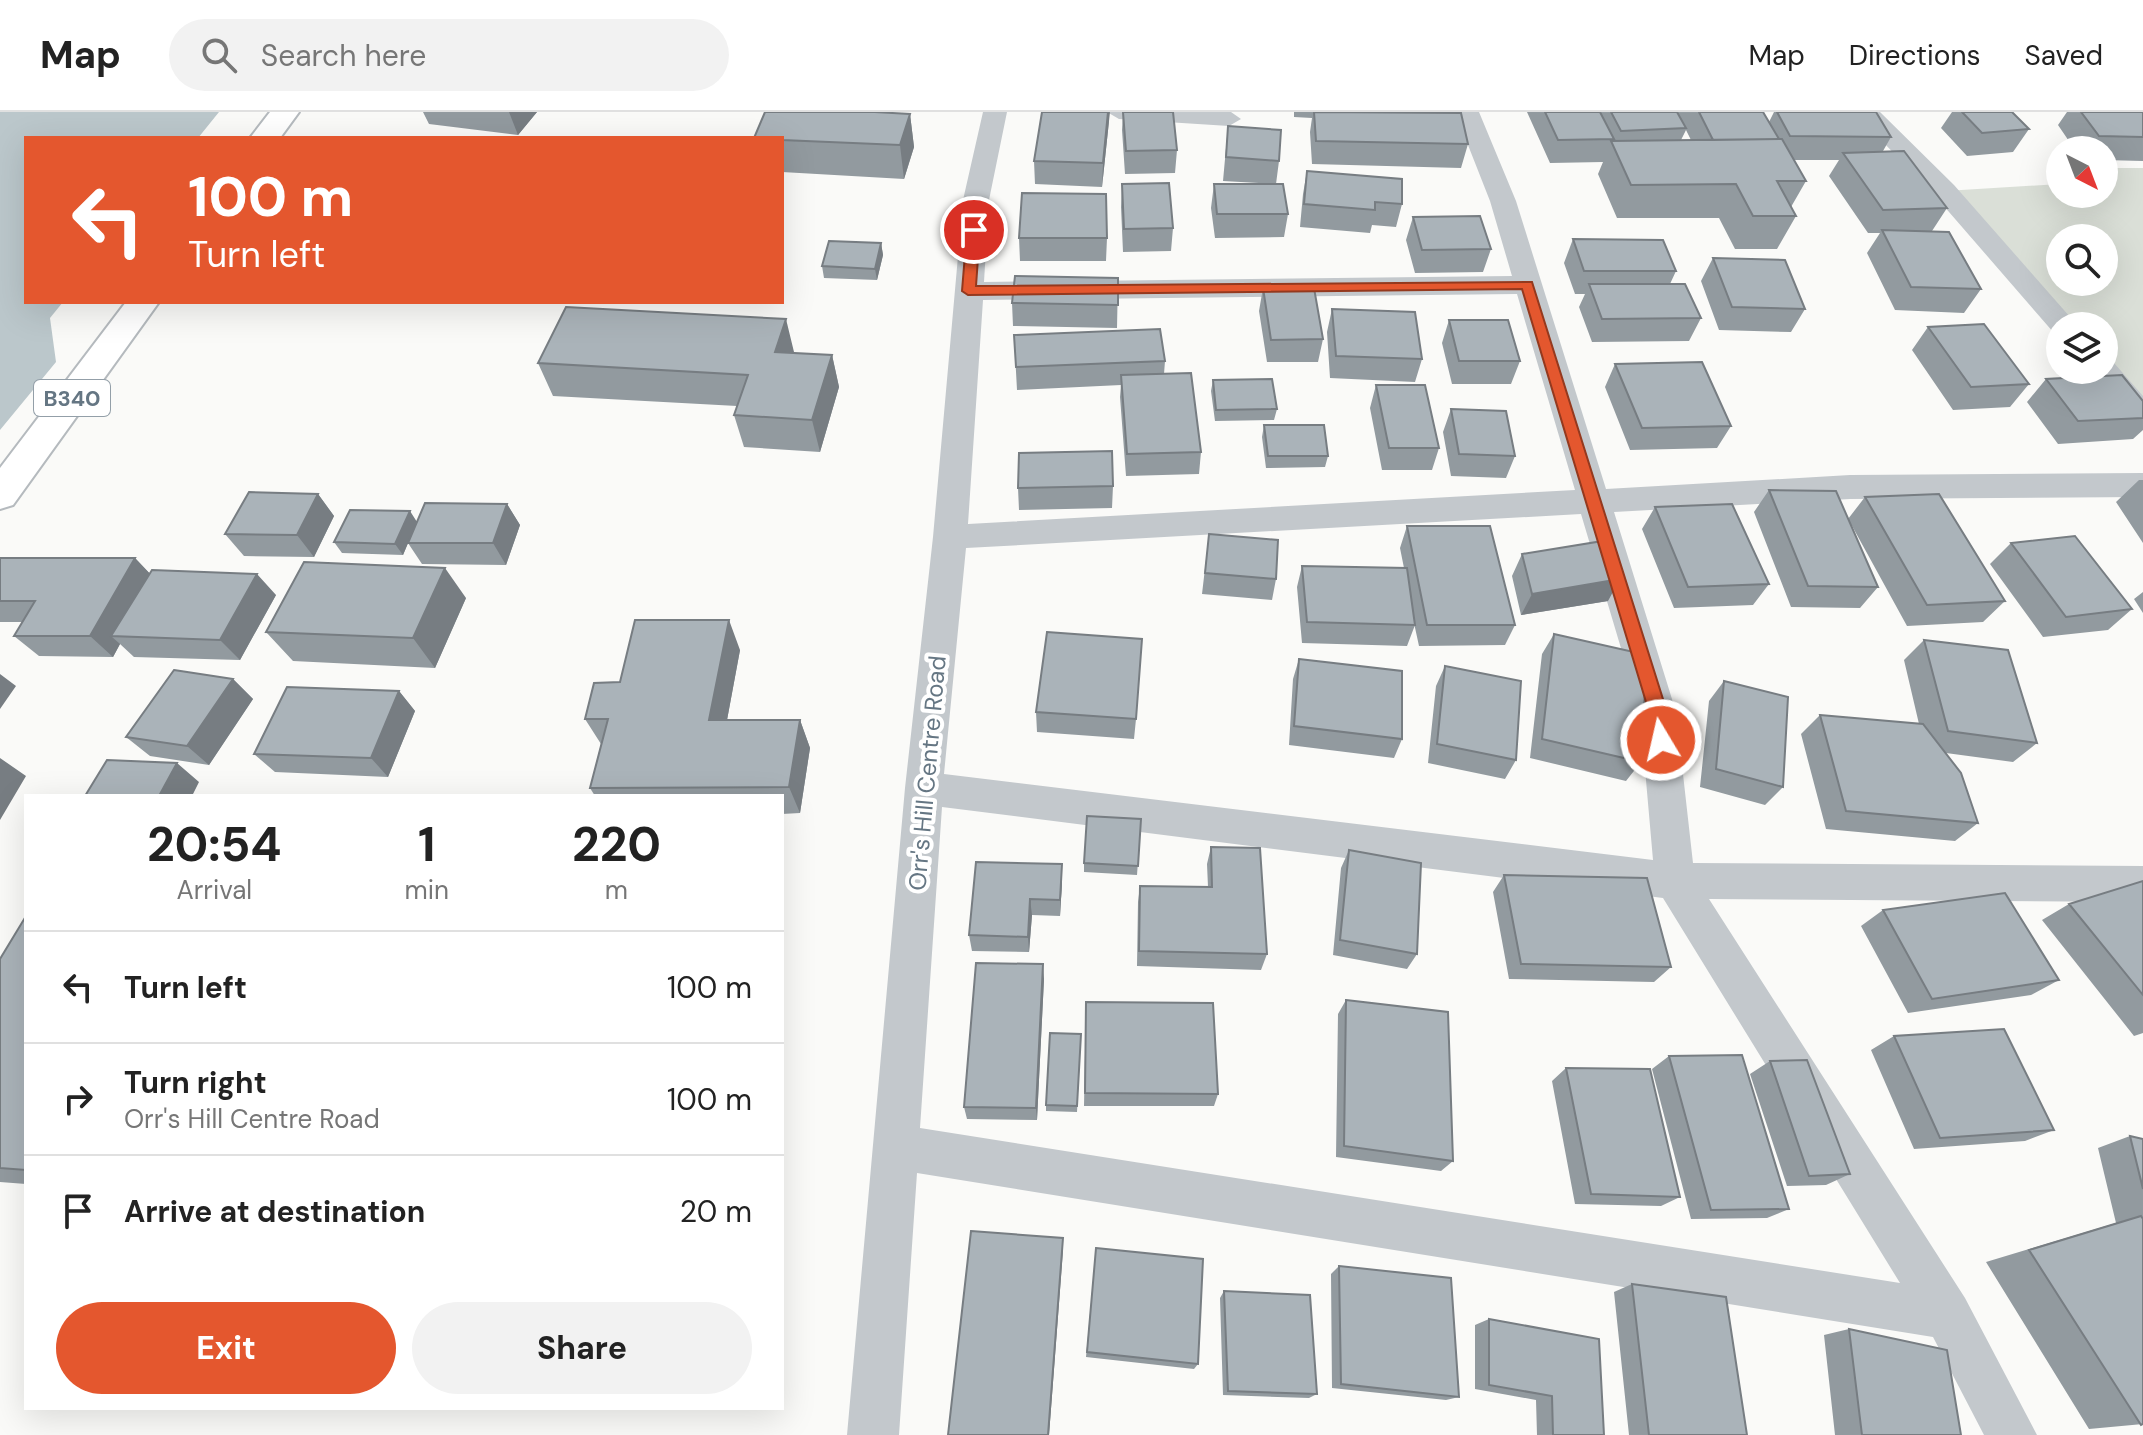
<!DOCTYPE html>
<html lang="en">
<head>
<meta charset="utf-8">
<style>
  :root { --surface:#fff; --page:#f2f2f2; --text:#222; --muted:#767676; --line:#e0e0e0; --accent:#e4572e }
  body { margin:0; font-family:"DM Sans",sans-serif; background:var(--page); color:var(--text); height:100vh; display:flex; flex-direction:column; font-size:30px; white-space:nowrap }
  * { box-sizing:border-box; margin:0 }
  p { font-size:26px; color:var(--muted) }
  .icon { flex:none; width:44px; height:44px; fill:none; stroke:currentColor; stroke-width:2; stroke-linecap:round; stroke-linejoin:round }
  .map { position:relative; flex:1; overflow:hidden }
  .sheet { position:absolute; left:24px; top:682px; width:760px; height:616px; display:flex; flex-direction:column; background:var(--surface); border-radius:0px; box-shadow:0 8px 32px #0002 }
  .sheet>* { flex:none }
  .top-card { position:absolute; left:24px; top:24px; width:760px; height:168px; border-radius:0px; box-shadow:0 8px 32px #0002; background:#e4572e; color:#fff; overflow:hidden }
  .needle { width:52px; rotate:138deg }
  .fabs { position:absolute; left:2046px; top:24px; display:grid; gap:16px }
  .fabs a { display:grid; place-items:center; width:72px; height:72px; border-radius:50%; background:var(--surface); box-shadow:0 8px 32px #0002; font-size:40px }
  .pin { position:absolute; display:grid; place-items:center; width:68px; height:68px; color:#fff; margin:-34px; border:4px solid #fff; border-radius:50%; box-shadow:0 2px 8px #0007 }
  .me { position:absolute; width:88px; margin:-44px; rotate:351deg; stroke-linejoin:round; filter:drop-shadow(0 0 6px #0008) }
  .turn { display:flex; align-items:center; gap:28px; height:168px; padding:0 32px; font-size:36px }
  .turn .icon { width:104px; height:104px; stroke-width:2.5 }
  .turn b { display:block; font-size:56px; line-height:68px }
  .eta { display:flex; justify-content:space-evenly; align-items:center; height:136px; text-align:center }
  .eta b { font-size:48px; font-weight:700; line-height:56px }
  .primary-button { display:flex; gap:16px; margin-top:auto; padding:16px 32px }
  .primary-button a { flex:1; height:92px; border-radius:48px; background:var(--accent); color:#fff; font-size:32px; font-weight:700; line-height:92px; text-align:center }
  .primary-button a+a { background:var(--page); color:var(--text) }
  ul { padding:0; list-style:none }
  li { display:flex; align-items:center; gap:24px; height:112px; padding:0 32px; border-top:2px solid var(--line) }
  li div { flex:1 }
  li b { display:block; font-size:30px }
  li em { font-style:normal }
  header { display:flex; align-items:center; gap:48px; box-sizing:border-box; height:112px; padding:0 40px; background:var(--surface); border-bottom:2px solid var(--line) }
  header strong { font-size:38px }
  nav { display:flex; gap:44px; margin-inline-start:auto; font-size:28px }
  .search { width:560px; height:72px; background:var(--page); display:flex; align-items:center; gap:20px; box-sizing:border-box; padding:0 28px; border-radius:44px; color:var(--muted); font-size:30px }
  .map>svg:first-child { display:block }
  .green { fill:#dadfd7; fill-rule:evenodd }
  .water { fill:#bbc7cb }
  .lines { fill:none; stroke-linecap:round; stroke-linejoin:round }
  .primary-casing { stroke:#b5babe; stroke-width:4 }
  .minor { fill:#c3c8cc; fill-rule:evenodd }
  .primary { fill:#fff; fill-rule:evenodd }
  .wall { fill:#929a9f; fill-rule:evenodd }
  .shaded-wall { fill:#777d82 }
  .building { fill:#aab3b9; stroke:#777d82; stroke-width:2 }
  .route { fill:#e4572e; stroke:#94391e; stroke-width:2 }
  .labels { text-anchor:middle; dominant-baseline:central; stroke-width:8; stroke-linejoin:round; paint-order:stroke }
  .shield { fill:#fff; stroke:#939fa8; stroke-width:2 }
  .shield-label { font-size:22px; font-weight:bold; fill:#657683 }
  .street-label { font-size:24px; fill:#657683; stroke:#fff }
</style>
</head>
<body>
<header>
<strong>Map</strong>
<div class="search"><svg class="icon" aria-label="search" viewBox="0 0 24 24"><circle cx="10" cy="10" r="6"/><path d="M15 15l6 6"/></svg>Search here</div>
<nav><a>Map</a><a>Directions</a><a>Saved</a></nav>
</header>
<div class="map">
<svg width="2143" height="1323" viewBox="0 0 2143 1323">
  <rect width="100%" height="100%" fill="#fafaf8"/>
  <path class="green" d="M2111 56H2143V299L2104 258V214H2064L1945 79 2060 72V82H2104V60ZM2060 126H2104V170H2060Z"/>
  <path class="water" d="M0 0H219L198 26H26V190H63L50 206 56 250 0 318Z"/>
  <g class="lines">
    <defs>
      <path id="primary" d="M270 0H299L280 26H250Z
        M126 190H159L13 393 0 397V356Z"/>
    </defs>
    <use href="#primary" class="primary-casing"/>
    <path class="minor" d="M983 0H1007L989 88 984 170 1512 164 1490 89 1455 0H1479L1516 89 1606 377 1850 363 2143 361V385L1850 387 1614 400 1676 600 1693 751 2143 754V790L1709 787 1965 1186 2037 1323H1984L1933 1225 917 1061 899 1323H847L905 676 933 425 963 88ZM1517 182 1575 378 968 412 983 188ZM1581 402 1640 600 1653 748 944 662 966 436ZM942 695 1663 786 1900 1171 920 1016Z
      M1107 0H1231L1241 7 1229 14 1119 7Z
      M1854 0H1880L1954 73 2078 214H2060V222L2054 221 1936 85Z
      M2104 248 2114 251 2143 284V314L2132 310 2088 258H2104Z"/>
    <use href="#primary" class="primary"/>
  </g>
  <path class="wall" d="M423 0H537L518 23 429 12Z
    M1123 0 1177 38 1175 61 1125 62 1122 18Z
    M1294 0H1422L1468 32 1461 56 1312 52 1310 20 1312 6 1294 5Z
    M1527 0H1763L1769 10 1774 0H1876L1891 25 1883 39 1947 96 1932 119 1981 177 1964 201 1895 198 1867 141 1880 121H1868L1829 64 1839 48H1794L1806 69 1791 95 1796 104 1777 137H1735L1719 106H1617L1598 62 1603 50 1550 51ZM1686 18 1691 28H1681Z
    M1952 0H2012L2029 17 2013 40 1967 44 1941 16Z
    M2067 0H2143V49L2104 48V38H2075L2058 13Z
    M910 2 914 35 904 67 782 60V26Z
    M1109 9 1102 75 1035 72 1034 49Z
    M1228 14 1279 49 1276 72 1223 69Z
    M1307 59 1402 92 1396 115 1372 113 1370 121 1300 115 1303 82Z
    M1122 72 1173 116 1171 139 1123 140 1121 95Z
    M1214 72 1288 102 1284 125 1215 126 1211 96Z
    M1413 105 1491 137 1483 160 1415 161 1406 128Z
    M1019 126H1107L1106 149H1020Z
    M1573 127 1676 159 1670 172 1701 206 1689 229 1592 230 1579 195 1585 182H1575L1564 151Z
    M881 131 883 143 877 168 824 166 822 154Z
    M1713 146 1805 197 1791 220 1719 218 1701 169Z
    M1118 166 1117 216 1013 214 1012 191Z
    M1263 176 1323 227 1318 250H1267L1259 199Z
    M1332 197 1422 247 1415 270 1330 266 1327 220Z
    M1449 208 1520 249 1511 272H1452L1442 231Z
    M1928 215 2029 272 2010 295 1953 298 1912 238Z
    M1014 223 1165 249 1164 262 1201 340 1199 362 1126 364 1120 285 1121 273 1017 278Z
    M794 241 832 243 839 275 820 340 744 335 734 303 737 294 553 284 538 251Z
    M1615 252 1731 314 1717 336 1630 338 1605 275Z
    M2046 267 2143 289V318L2133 327 2058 332 2027 290Z
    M1213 268 1277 297 1274 308 1215 309 1211 279Z
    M1376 273 1439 336 1432 358H1382L1370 296Z
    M1451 297 1515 344 1506 366 1451 364 1443 320Z
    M1264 313 1328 344 1325 355 1266 356 1262 325Z
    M2139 368H2143V431L2116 390Z
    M1113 374 1112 396 1019 398 1018 376Z
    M1769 378 1848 407 1865 385 2005 489 1983 510 1907 514 1851 412 1878 475 1860 496 1791 495 1754 400Z
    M318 382 334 404 314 445 244 444 225 422Z
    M507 392 520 413 506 453 422 452 408 431 403 443 342 441 334 430 417 409Z
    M1655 395 1769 472 1753 493 1674 496 1642 417Z
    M1407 414 1515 513 1505 533 1419 534 1414 511 1415 513 1407 534 1302 531 1297 475 1302 454 1404 456 1400 436Z
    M1209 422 1276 467 1272 488 1202 482Z
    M2011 431 2132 497 2108 518 2043 525 1990 452Z
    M1522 442 1608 489 1521 503 1512 464Z
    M0 446H135L150 462 276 483 240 548 134 545 120 532 113 545 39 544 14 524 22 510H0Z
    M2143 480V501L2134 487Z
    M466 486 435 556 293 549 266 520Z
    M1554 522 1641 650 1626 669 1530 646 1542 542Z
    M1924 528 2037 631 2013 650 1946 641 1978 711 1955 729 1826 717 1801 622 1820 603 1919 612 1904 548Z
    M740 538 727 608H800L810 636 800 701 782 702V684H595L590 676 601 632 585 607 620 570Z
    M1299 547 1402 627 1394 646 1289 633 1293 567Z
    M1445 554 1516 648 1505 667 1428 651 1436 574Z
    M233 567 253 587 209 653 150 644 126 625Z
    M1724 569 1783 675 1765 693 1700 675 1709 589Z
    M399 579 415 599 388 665 275 660 254 642Z
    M1036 600 1136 607 1134 627 1037 620Z
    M1141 707 1137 763 1084 760V751Z
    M1211 735 1267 842 1261 858 1137 854 1138 790 1140 774 1208 775 1207 752Z
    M1349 738 1417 842 1407 857 1333 843 1341 756Z
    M1504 763 1671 855 1654 870 1509 867 1493 780Z
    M1062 769 1060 804 1032 803 1029 840 972 839 969 823Z
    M2143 769V921L2134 924 2042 808 2069 792Z
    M1883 798 2059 868 2031 883 1908 901 1861 814Z
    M26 804V1072L0 1070V847Z
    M1044 867 1037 1008 967 1007 964 995Z
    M1346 888 1453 1049 1441 1059 1336 1045 1338 902Z
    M1086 890 1218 982 1214 994H1084Z
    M1081 922 1077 1000 1046 999V993Z
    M1894 924 2054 1018 2025 1029 1914 1037 1871 938Z
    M1669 944 1789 1097 1767 1106 1691 1107 1652 957Z
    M1770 949 1850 1062 1826 1073 1787 1074 1750 962Z
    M1566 956 1680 1085 1661 1094 1575 1092 1552 969Z
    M2130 1024 2143 1027V1312L2089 1317 1986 1150 2116 1111 2098 1036Z
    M1096 1136 1198 1252 1194 1257 1086 1245Z
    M1339 1154 1459 1285 1446 1288 1332 1276 1331 1162Z
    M1632 1172 1747 1323H1629L1614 1180Z
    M1224 1179 1317 1282 1309 1286 1223 1283 1220 1186Z
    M1489 1207 1604 1323H1537L1536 1288 1475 1277V1213Z
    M1849 1217 1961 1323H1835L1824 1223Z"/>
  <path class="shaded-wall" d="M509 0H537L518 23Z
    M1108 0H1110L1109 9 1102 75 1103 51Z
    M910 2 914 35 904 67 900 33Z
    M881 131 883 143 877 168 875 157Z
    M786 207 794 240H775Z
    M832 243 839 275 820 340 812 308Z
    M318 382 334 404 314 445 297 423Z
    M507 392 520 413 506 453 493 431Z
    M410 399 417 410 403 443 395 432Z
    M135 446 156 468 111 524 120 532 113 545 90 524Z
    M445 456 466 486 435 556 413 526Z
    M257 462 276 483 240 548 220 528Z
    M1620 467 1608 489 1521 503 1532 482Z
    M729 508 740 538 722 635 709 608Z
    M0 562 16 574 0 597Z
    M233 567 253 587 209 653 187 634Z
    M399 579 415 599 388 665 371 646Z
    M800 608 810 636 800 701 789 675Z
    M0 646 26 664 0 708Z
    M177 651 199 670 192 684H159Z
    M1062 752V769L1060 804V788Z
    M1030 787 1032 803 1029 840 1028 825Z
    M1043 852 1044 867 1037 1008 1036 996Z
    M1063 1126V1138L1049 1323H1048Z"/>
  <path class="building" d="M765 0H875L910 2 900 33 782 28V26H754Z
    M1042 0H1108L1103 51 1034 49Z
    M1123 0H1173L1177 38 1126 39Z
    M1314 0 1461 1 1468 32 1316 29Z
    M1545 0H1600L1614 27 1558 28Z
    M1611 0H1677L1686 16 1621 19Z
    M1699 0H1763L1779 27 1713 28Z
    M1777 0H1876L1891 25 1790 24Z
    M1962 0H2012L2029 17 1982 21Z
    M2081 0H2143V25L2099 24Z
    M1228 14 1281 18 1279 49 1226 45Z
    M1782 27 1806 69H1777L1796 104H1753L1736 72 1631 73 1611 29Z
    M1904 39 1947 96 1883 98 1843 41Z
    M1307 59 1402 67V92L1375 90V98L1304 92Z
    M1169 71 1173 116 1124 117 1122 72Z
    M1214 72H1283L1288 102H1217Z
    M1022 81 1106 82 1107 126H1019Z
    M1480 104 1491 137 1422 138 1413 105Z
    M1882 118 1949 120 1981 177 1911 175Z
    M1573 127 1663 128 1676 159H1584Z
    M829 129 881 131 875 157 822 154Z
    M1713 146 1785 148 1805 197 1732 195Z
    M1015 164 1118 166V193L1012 191Z
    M1589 172H1685L1701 206 1602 207Z
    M1263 176H1314L1323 227 1271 228Z
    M566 195 786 207 775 240 832 243 812 308 734 303 748 263 538 251Z
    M1332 197 1415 200 1422 247 1336 244Z
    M1449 208H1508L1520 249H1459Z
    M1984 212 2029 272 1971 275 1928 215Z
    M1160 217 1165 249 1016 255 1014 223Z
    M1702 250 1731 314 1642 316 1615 252Z
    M1191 261 1201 340 1127 342 1121 263Z
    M2122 263 2143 289V306L2078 309 2046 267Z
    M1272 267 1277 297 1216 298 1213 268Z
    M1376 273H1425L1439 336H1389Z
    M1451 297 1506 299 1515 344 1459 342Z
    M1264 313H1324L1328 344H1268Z
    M1112 339 1113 374 1018 376 1019 341Z
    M1769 378 1836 379 1878 475 1808 474Z
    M249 380 318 382 297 423 225 422Z
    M1939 382 2005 489 1927 493 1865 385Z
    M425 391 507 392 493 431H408Z
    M1732 392 1769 472 1688 475 1655 395Z
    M350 398 410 399 395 432 334 430Z
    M1407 414H1490L1515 513H1427Z
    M1209 422 1278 428 1276 467 1205 461Z
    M2075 424 2132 497 2066 505 2011 431Z
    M1609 428 1620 467 1532 482 1522 442Z
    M0 446H135L90 524H14L35 489H0Z
    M304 450 445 456 413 526 266 520Z
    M1302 454 1407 456 1415 513 1307 510Z
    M152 458 257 462 220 528 111 524Z
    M635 508H729L709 608H800L789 675 590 676 608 607H585L594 571 620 570Z
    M1047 520 1142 527 1136 607 1036 600Z
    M1554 522 1647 543 1641 650 1542 627Z
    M1924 528 2008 538 2037 631 1948 619Z
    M1299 547 1402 559V627L1294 614Z
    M1445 554 1521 569 1516 648 1437 632Z
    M174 558 233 567 187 634 126 625Z
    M1724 569 1788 585 1783 675 1716 657Z
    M287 575 399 579 371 646 254 642Z
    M1820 603 1923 612 1961 661 1978 711 1846 699Z
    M107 648 177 651 159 684H85Z
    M1087 704 1141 707 1138 754 1084 751Z
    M1211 735 1260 736 1267 842 1139 839 1140 774 1212 775Z
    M1349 738 1421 751 1417 842 1340 828Z
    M976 750 1062 752 1060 788 1030 787 1028 825 969 823Z
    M1504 763 1647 766 1671 855 1521 852Z
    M2143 769V883L2069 792Z
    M2005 781 2059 868 1932 887 1883 798Z
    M26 804V1058L0 1056V847Z
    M976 851 1043 852 1036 996 964 995Z
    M1346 888 1448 900 1453 1049 1344 1034Z
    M1086 890 1213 891 1218 982 1085 981Z
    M2004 917 2054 1018 1940 1026 1894 924Z
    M1050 921 1081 922 1077 994 1046 993Z
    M1742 943 1789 1097 1711 1098 1669 944Z
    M1807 948 1850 1062 1809 1064 1770 949Z
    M1566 956 1650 957 1680 1085 1591 1082Z
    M2130 1024 2143 1027V1077Z
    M2141 1104 2143 1107V1312L2141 1313 2029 1138Z
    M971 1119 1063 1126 1048 1323H948Z
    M1096 1136 1203 1147 1198 1252 1087 1240Z
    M1339 1154 1451 1166 1459 1285 1341 1272Z
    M1632 1172 1726 1185 1747 1323H1649Z
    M1224 1179 1310 1183 1317 1282 1228 1279Z
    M1489 1207 1599 1227 1604 1323H1553L1552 1284 1489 1273Z
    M1849 1217 1947 1238 1961 1323H1862Z"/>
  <path class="route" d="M974 114 980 118 976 174 1532 170 1667 600V633H1654L1649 600 1522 177 968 183 962 179 967 118Z"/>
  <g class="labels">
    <rect class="shield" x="34" y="268" width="76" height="36" rx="6"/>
    <g class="shield-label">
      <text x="72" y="286">B340</text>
    </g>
    <g class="street-label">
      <text transform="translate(927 661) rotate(-85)">Orr's Hill Centre Road</text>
    </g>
  </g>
</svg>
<div class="fabs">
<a><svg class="needle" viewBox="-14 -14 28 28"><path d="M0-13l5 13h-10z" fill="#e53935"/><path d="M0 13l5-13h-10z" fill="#767676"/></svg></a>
<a><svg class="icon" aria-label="search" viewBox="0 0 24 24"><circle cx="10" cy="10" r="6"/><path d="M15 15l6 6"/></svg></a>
<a><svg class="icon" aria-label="layers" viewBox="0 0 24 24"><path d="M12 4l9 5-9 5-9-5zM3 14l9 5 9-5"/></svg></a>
</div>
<div class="pin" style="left:974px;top:118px;background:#d93025"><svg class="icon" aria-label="arrive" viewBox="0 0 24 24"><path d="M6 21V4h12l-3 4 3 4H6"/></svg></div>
<svg class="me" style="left:1661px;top:628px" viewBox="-20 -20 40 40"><circle r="17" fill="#e4572e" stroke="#fff" stroke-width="3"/><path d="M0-11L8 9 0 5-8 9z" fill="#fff"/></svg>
<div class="top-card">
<div class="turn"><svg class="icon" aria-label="left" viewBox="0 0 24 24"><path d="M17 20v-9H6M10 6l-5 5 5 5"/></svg><div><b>100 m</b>Turn left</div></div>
</div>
<section class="sheet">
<div class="eta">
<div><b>20:54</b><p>Arrival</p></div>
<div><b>1</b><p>min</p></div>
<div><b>220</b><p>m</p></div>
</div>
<ul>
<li><svg class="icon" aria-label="left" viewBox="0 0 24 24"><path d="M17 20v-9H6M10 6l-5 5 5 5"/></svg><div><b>Turn left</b></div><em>100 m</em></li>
<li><svg class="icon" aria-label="right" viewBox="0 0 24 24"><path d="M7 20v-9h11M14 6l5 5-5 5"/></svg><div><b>Turn right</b><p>Orr's Hill Centre Road</p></div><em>100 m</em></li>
<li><svg class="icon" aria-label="arrive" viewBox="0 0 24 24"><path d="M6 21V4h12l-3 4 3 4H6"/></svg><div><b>Arrive at destination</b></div><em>20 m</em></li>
</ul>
<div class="primary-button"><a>Exit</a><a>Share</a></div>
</section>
</div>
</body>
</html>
